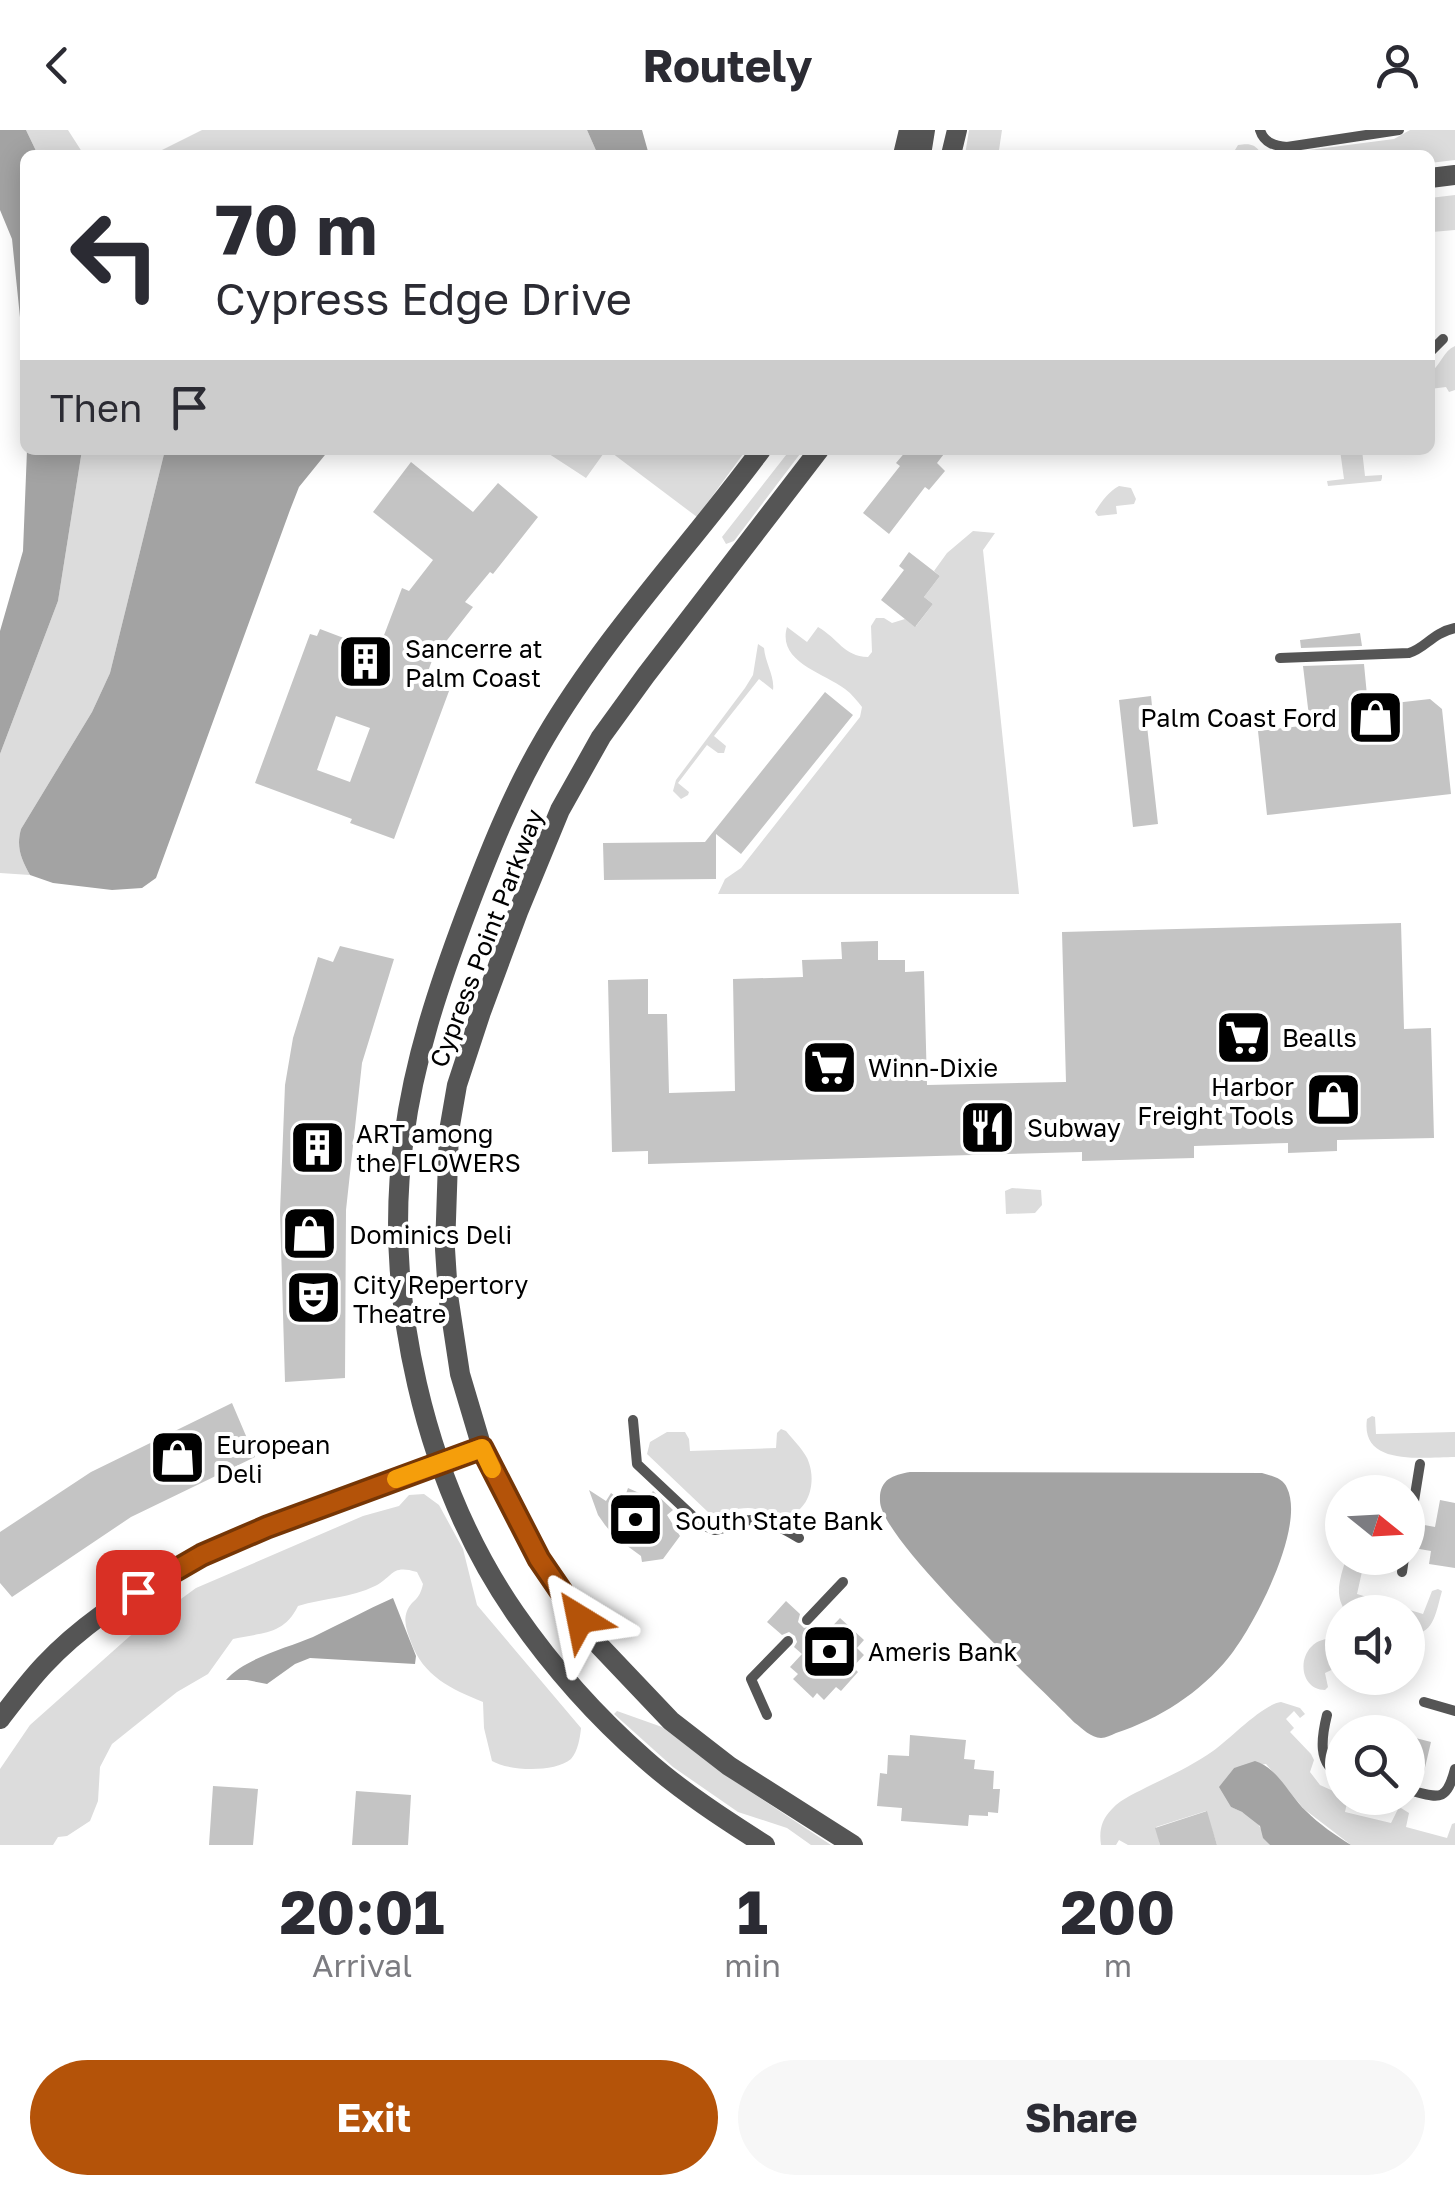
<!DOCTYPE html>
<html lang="en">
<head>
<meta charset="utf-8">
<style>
  :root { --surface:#fff; --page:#f7f7f7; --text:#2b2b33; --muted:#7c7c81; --accent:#b45309 }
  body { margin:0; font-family:"Golos Text",sans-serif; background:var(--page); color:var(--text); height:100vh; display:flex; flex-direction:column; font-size:38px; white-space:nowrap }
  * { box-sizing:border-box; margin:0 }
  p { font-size:32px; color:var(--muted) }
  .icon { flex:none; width:55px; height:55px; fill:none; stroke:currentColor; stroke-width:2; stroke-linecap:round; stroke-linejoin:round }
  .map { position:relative; height:1715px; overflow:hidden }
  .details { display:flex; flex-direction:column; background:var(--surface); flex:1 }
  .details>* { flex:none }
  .top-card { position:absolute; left:20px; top:20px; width:1415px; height:305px; border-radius:15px; box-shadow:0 5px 25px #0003; background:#fff; color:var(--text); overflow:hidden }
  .needle { width:65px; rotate:108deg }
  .controls { position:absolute; left:1325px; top:1345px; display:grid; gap:20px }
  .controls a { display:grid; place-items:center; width:100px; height:100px; border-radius:50%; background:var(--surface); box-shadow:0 5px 25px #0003; font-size:50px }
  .pin { position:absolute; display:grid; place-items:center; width:85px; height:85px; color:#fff; margin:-42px; border-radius:20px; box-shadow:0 5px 15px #0006 }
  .me { position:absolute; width:110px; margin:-55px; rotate:325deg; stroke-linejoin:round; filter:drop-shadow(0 0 8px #0008) }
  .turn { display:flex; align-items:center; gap:35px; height:210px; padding:0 30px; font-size:45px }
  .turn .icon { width:130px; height:130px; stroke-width:2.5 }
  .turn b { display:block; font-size:70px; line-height:85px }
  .then { display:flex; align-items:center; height:95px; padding:0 30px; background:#0003; gap:20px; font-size:38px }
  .eta { display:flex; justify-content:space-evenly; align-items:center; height:170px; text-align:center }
  .eta b { font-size:60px; font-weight:700; line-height:70px }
  .primary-button { display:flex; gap:20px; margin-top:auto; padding:20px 30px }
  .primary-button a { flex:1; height:115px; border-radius:60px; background:var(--accent); color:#fff; font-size:40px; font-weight:700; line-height:115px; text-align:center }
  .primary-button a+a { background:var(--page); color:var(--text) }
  header { display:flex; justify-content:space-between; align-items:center; height:130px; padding:0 30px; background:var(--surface); font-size:45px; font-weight:700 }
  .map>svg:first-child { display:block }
  .green { fill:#dcdcdc }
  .water { fill:#a3a3a3 }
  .building { fill:#c4c4c4; fill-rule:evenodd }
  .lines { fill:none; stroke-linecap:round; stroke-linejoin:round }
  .service { stroke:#555; stroke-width:10 }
  .minor { stroke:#555; stroke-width:20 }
  .tertiary { stroke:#555; stroke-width:20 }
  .route-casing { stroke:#753606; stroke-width:25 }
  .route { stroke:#b45309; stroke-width:18 }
  .slow { stroke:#f59e0b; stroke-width:18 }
  .labels { text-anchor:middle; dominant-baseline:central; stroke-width:8; stroke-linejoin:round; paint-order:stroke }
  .poi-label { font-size:25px; fill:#000; stroke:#fff; text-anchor:start }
  .street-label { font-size:25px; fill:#000; stroke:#fff }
</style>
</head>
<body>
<header><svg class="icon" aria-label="back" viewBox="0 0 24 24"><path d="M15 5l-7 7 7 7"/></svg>Routely<svg class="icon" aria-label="person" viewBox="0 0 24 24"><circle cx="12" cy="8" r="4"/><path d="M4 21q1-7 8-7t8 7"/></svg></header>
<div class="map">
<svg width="1455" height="1715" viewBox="0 0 1455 1715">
  <rect width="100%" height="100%" fill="#fff"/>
  <path class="green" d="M26 0H68L84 25H38Z
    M202 0H587L598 25H152Z
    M969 0H1002L999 20 1018 25H965Z
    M1410 0H1455V30L1430 33V25H1232L1238 15C1262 11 1253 24 1271 25L1394 9Z
    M1455 65V100L1432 102 1430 68Z
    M1455 216V260L1449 262 1446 257 1430 259V243C1441 235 1443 221 1455 216Z
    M82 320H165L110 543 92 582 21 699C16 717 21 729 30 745L0 743V624L58 471Z
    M543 320H606L586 348Z
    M608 320H746L697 387Z
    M790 320H803L734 411 726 414 722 407Z
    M1340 320H1362L1365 346 1382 345V348L1381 351 1328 356 1327 351 1344 349Z
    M1119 356 1131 358 1136 369 1134 374 1116 376 1117 384 1098 386 1095 382C1101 372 1109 361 1119 356Z
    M973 401 995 403 983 420 1019 764H718L725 749 741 738 860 587 862 577C857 571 852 564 845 559 823 542 777 532 787 497L807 512 818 497C839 509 843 526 868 527L872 522 871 496 876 488H884L892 493 905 489 916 496 933 474 924 467 940 446 934 441 947 423Z
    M758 514 764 518C765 532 775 547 773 560L759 549 714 606 726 616 724 623H718L707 615 678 653 689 662 688 665 681 669 673 661 676 650 745 558 753 545Z
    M1012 1058 1041 1060 1042 1075 1035 1083 1006 1084 1005 1061Z
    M1372 1286 1375 1287 1376 1304 1455 1302V1327C1424 1327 1360 1337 1367 1289Z
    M781 1299 786 1301C793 1310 806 1322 809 1333 816 1353 809 1381 787 1386 774 1389 761 1378 748 1378 734 1378 723 1385 709 1383L647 1324 650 1312 667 1302H685L689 1309 690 1321 776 1318 777 1303Z
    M424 1364 439 1375 463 1419 477 1475 581 1598C580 1608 578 1621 571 1629 554 1643 509 1641 492 1631L484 1598 483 1572C451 1559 423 1546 411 1512 407 1502 403 1491 407 1481 413 1468 419 1472 423 1454L417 1442C391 1434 394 1446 375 1456 351 1468 324 1468 298 1476 283 1506 262 1502 233 1509L208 1544 177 1562 112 1614 100 1637 98 1671 90 1691 67 1706 58 1707 53 1715H0V1639L30 1595 130 1506 196 1458 363 1386 399 1376 409 1365Z
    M1346 1428H1365L1357 1464 1423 1484 1432 1461 1438 1459 1442 1461C1436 1481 1434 1508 1408 1503V1482H1346C1333 1464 1341 1447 1346 1428Z
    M1334 1507 1342 1508V1535L1325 1543 1328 1557 1325 1560C1303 1560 1297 1532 1311 1517 1317 1510 1326 1509 1334 1507Z
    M1281 1572 1300 1578 1305 1584 1300 1588 1294 1581 1286 1589 1294 1598 1290 1602 1311 1624 1314 1630 1310 1642 1320 1655 1342 1665V1668H1348L1345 1682 1391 1693 1398 1679 1401 1678 1409 1683 1406 1697 1447 1708 1452 1694 1455 1693V1715H1351L1304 1679 1266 1634 1234 1638 1224 1651 1231 1677C1240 1681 1252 1686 1258 1694 1263 1701 1264 1708 1270 1715H1217L1206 1681 1156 1697 1160 1715H1128L1119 1710 1116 1715H1101C1099 1701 1101 1690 1112 1679 1122 1668 1138 1662 1151 1655 1172 1645 1193 1635 1213 1621 1230 1609 1263 1574 1281 1572Z
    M617 1581 662 1597 730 1648 831 1715H811L787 1698 738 1682 673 1637 614 1584Z"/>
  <path class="water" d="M0 0H26L38 25H25V236L12 109 0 80Z
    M587 0H642L649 25H598Z
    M27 320H82L58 471 0 624V501L23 421Z
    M165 320H329L299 357 290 380 156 748 142 758 112 760 53 753 30 745C21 729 16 717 21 699L92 582 110 543Z
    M910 1342 1262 1343C1272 1346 1283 1348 1287 1358 1306 1397 1254 1496 1229 1527 1200 1563 1159 1589 1116 1603 1111 1605 1106 1608 1101 1608 1091 1608 1082 1598 1075 1593 1041 1558 880 1409 880 1371 879 1350 892 1345 910 1342Z
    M393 1468 416 1526 415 1534 310 1528 295 1534 267 1554 247 1550H226C245 1528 287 1518 313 1507 340 1494 366 1480 393 1468Z
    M1255 1631C1277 1637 1289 1665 1306 1681 1319 1694 1335 1705 1351 1715H1270L1263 1708 1260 1696 1242 1682 1231 1677 1219 1657 1234 1638Z"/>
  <path class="building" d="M907 320H947L937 333 945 341 929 360 925 357 889 404 863 383 900 336 896 333Z
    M411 332 473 382 498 353 538 387 493 444 490 442 465 472 473 477 444 514 439 512 427 544 452 553 394 709 350 693 352 689 255 653 310 504 317 506 320 499 378 521 402 458 409 461 433 430 373 382ZM336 586 370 598 350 652 317 640Z
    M909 422 940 446 924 467 933 474 915 497 881 470 904 440 899 436Z
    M1360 503 1362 516 1301 518 1300 510Z
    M1364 534 1368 576 1430 569 1442 579 1451 664 1267 685 1258 601 1310 595 1303 536Z
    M825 562 853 585 741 724 716 704V749L604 750 603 713 705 712Z
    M1151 566 1153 586 1146 587 1158 694 1133 697 1119 570Z
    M1401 793 1404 899 1431 898 1434 1008 1337 1010V1021L1288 1023V1013L1194 1016V1028L1082 1031V1022L648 1034V1021L612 1022 608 850 648 849V884H667L669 963 735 961 733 849 803 847 802 830 842 829 841 812 878 811V830H905V842L924 841 927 955 1066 952 1062 802Z
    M340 816 394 829 362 933 346 1080 345 1248 285 1252 280 1082 285 955 293 908 318 827 333 832Z
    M232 1273 255 1327 131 1387 12 1467 0 1453V1402L91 1342Z
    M628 1358 648 1367 653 1361 673 1380 667 1385 680 1406 663 1429 642 1432 641 1426 615 1407 605 1395 598 1385 589 1360 606 1371 611 1363 623 1372Z
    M1440 1370 1455 1373V1438L1429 1434 1431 1421 1408 1417 1415 1413 1419 1394 1435 1397Z
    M786 1471 800 1484 798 1492 804 1498 813 1496 823 1506 840 1488 864 1510 857 1518 864 1525 853 1537 858 1542 841 1561 836 1557 824 1570 817 1563 813 1568 793 1549 798 1544 790 1537 802 1524 794 1517 797 1512 795 1506 789 1502 782 1505 767 1492Z
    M910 1605 966 1610 964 1629 975 1630 974 1639 994 1641 993 1659H1000L998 1683 988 1682V1686L969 1685 968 1696 901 1691 902 1678 877 1676 880 1643 887 1644 888 1625 909 1626Z
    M1408 1606 1431 1612 1423 1646 1408 1642Z
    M213 1656 258 1659 253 1715H209Z
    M356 1661 411 1665 408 1715H352Z
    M1207 1681 1217 1715H1160L1155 1698Z"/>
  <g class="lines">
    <path class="service" d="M1260 0C1264 13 1275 16 1287 17L1399 0
      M1430 222 1443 209
      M1280 528 1409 523C1426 518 1432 503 1455 498
      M633 1290 637 1334 702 1395 715 1400C724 1399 730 1395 738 1392 761 1385 781 1397 799 1408
      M1408 1408 1420 1334
      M1402 1442 1404 1428
      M807 1490 843 1452
      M1424 1572 1455 1581
      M767 1585 751 1549 788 1511
      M1327 1585C1322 1605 1316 1637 1342 1644
      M1408 1660C1438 1667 1446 1674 1455 1639"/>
    <path class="minor" d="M1430 48 1455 45
      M0 1589C14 1571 28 1552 44 1535 117 1457 231 1410 330 1374 380 1355 431 1336 482 1318"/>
    <path class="tertiary" d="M903 25 909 0
      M921 25 925 0
      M951 25 957 0
      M761 320C690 416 606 504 545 608 512 664 488 725 465 786 438 858 414 930 404 1007 382 1164 424 1351 515 1483 551 1535 597 1587 645 1629 681 1661 724 1689 765 1715
      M819 320 646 545 601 607 560 680 518 782 481 882 457 955 449 1001 445 1119 448 1165 460 1244 482 1318 539 1429 564 1467 595 1511 671 1591 729 1636 853 1715"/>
  </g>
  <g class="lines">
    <defs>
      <path id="route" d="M138 1462 202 1425 267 1397 482 1318 539 1429 580 1489"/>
    </defs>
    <use href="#route" class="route-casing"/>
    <use href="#route" class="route"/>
    <path class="slow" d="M396 1349 482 1318 492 1339"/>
  </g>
  <defs>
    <symbol id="building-square" viewBox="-11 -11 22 22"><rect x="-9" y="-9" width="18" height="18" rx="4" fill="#000" stroke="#fff"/><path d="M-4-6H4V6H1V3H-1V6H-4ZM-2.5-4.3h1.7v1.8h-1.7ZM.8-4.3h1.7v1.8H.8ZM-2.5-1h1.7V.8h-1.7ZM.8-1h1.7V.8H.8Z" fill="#fff"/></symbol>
    <symbol id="shop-square" viewBox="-11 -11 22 22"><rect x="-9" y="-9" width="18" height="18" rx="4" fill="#000" stroke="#fff"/><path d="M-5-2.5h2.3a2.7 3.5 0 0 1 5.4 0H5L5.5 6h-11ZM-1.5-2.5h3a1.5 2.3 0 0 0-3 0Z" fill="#fff"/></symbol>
    <symbol id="supermarket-square" viewBox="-11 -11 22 22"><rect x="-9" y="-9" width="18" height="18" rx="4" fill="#000" stroke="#fff"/><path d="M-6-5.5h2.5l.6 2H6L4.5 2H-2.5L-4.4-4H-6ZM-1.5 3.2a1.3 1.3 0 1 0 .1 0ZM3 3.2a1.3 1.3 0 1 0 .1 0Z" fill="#fff"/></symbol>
    <symbol id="restaurant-square" viewBox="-11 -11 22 22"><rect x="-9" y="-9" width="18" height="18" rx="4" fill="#000" stroke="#fff"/><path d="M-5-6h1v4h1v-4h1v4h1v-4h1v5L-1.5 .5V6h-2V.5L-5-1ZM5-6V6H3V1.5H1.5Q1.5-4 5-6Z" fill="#fff"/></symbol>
    <symbol id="theatre-square" viewBox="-11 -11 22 22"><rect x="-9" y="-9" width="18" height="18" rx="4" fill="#000" stroke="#fff"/><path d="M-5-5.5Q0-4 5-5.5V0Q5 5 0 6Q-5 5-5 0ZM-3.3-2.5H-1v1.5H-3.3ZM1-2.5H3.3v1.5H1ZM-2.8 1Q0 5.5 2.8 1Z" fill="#fff"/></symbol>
    <symbol id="bank-square" viewBox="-11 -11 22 22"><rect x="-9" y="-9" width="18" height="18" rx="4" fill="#000" stroke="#fff"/><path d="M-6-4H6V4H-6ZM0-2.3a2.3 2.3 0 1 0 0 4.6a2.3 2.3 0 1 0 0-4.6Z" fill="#fff"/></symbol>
  </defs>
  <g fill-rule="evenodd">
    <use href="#building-square" x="334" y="500" width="63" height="63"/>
    <use href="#shop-square" x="1344" y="556" width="63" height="63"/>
    <use href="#supermarket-square" x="1212" y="876" width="63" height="63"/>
    <use href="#supermarket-square" x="798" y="906" width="63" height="63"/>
    <use href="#shop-square" x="1302" y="938" width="63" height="63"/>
    <use href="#restaurant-square" x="956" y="966" width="63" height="63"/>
    <use href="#building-square" x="286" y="986" width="63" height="63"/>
    <use href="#shop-square" x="278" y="1072" width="63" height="63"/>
    <use href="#theatre-square" x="282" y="1136" width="63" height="63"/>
    <use href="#shop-square" x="146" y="1296" width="63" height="63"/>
    <use href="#bank-square" x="604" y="1358" width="63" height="63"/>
    <use href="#bank-square" x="798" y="1490" width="63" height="63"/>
  </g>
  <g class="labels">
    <g class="poi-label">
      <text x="405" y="518">Sancerre at<tspan x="405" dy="29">Palm Coast</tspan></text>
      <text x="1337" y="587" text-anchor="end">Palm Coast Ford</text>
      <text x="1282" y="907">Bealls</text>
      <text x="868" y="937">Winn-Dixie</text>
      <text x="1294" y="956" text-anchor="end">Harbor<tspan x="1294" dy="29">Freight Tools</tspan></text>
      <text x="1027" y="997">Subway</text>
      <text x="356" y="1003">ART among<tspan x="356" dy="29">the FLOWERS</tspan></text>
      <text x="349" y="1104">Dominics Deli</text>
      <text x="353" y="1154">City Repertory<tspan x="353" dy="29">Theatre</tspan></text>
      <text x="216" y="1314">European<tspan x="216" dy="29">Deli</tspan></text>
      <text x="675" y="1390">South State Bank</text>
      <text x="868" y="1521">Ameris Bank</text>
    </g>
    <g class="street-label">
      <text transform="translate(486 808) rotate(-69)">Cypress Point Parkway</text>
    </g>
  </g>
</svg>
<div class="controls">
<a><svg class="needle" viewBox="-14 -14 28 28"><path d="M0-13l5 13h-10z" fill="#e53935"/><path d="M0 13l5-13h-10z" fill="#7c7c81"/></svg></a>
<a><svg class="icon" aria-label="sound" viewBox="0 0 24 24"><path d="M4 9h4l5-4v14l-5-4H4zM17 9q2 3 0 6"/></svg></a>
<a><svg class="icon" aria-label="search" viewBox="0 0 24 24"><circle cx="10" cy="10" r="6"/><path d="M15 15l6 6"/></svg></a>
</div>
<div class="pin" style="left:138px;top:1462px;background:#d93025"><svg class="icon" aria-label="arrive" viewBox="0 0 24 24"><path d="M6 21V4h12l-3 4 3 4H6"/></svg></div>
<svg class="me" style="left:580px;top:1489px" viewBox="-20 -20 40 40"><path d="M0-17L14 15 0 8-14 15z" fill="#b45309" stroke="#fff" stroke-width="4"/></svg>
<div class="top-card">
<div class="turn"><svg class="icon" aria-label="left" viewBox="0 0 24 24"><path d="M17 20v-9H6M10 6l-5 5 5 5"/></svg><div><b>70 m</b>Cypress Edge Drive</div></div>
<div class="then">Then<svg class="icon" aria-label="arrive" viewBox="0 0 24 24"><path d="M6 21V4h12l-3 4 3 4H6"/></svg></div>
</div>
</div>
<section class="details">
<div class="eta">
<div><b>20:01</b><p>Arrival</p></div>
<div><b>1</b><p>min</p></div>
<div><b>200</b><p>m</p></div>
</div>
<div class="primary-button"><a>Exit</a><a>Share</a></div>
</section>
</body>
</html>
